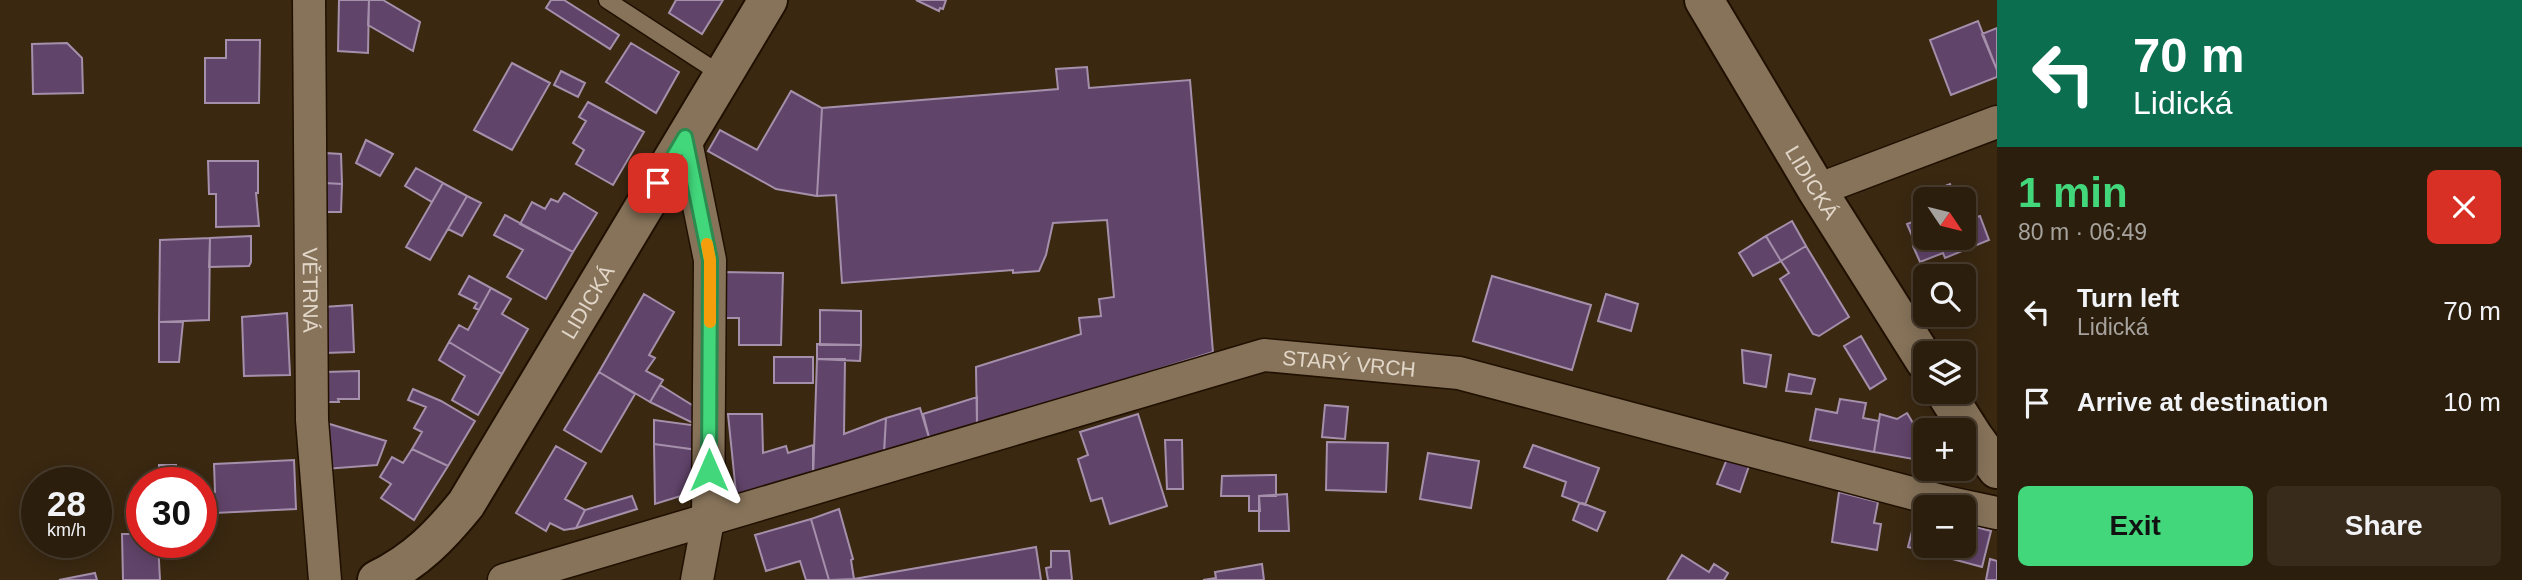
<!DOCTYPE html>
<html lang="en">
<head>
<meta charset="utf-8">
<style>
  :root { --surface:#2c1e0d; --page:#382b1b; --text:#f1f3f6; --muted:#a6a29d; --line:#483c2e; --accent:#42d77b }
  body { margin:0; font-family:Helvetica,sans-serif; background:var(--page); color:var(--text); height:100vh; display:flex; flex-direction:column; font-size:26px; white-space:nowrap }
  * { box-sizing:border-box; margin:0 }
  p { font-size:23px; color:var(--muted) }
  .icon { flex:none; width:38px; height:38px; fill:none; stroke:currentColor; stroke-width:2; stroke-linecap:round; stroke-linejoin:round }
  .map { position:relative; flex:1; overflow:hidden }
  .side { display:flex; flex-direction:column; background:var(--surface); width:525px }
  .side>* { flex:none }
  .hud { background:#0b6e4f; color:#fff; overflow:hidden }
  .needle { width:46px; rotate:125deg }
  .tools { position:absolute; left:1913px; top:187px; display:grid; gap:14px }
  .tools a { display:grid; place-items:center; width:63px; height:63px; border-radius:10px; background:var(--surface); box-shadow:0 4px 18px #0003,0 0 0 2px var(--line); font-size:35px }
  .speed { position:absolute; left:21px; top:467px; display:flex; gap:14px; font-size:35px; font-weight:700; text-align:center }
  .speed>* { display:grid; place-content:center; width:91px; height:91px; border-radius:50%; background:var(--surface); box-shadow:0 4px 18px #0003,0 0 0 2px var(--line); line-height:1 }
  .speed small { font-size:18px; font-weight:400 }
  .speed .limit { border:10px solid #d22; background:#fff; color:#111 }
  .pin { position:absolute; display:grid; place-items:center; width:60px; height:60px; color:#fff; margin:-30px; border-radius:14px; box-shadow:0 4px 10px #0006 }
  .me { position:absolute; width:77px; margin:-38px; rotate:0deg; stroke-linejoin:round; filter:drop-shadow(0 0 5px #0008) }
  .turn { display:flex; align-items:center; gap:24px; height:147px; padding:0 21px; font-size:32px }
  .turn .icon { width:91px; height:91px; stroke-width:2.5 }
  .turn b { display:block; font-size:49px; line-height:60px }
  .round { display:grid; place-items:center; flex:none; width:74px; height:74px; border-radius:10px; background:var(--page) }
  .head { display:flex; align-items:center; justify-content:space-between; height:119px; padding:0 21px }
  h1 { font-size:42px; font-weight:800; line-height:52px; color:var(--accent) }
  .action { display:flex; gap:14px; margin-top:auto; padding:14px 21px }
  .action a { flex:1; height:80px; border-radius:10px; background:var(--accent); color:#111; font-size:28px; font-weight:800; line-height:80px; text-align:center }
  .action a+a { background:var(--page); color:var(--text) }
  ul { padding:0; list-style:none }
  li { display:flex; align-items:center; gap:21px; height:91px; padding:0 21px }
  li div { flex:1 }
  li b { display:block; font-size:26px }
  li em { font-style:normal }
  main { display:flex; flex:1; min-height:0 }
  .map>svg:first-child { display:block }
  .building { fill:#61446a; stroke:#a590ab; stroke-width:2 }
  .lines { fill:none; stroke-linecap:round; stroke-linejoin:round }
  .service-casing { stroke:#201000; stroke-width:19 }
  .minor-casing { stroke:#201000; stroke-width:35 }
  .tertiary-casing { stroke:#201000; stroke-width:42 }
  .service { stroke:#87735a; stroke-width:16 }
  .minor { stroke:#87735a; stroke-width:32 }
  .tertiary { stroke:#87735a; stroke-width:38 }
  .route-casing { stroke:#2b8c50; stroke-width:18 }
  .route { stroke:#42d77b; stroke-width:12 }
  .slow { stroke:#f59e0b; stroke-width:12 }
  .labels { text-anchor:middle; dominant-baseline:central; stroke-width:5; stroke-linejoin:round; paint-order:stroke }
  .street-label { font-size:21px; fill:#e1d6c8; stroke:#1b1309 }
</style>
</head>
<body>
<main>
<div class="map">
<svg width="1997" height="580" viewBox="0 0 1997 580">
  <rect width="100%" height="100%" fill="#3a2811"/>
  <path class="building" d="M339 0H369L368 53 338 51Z
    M369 0H383L420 22 413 51 368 25Z
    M551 0H564L619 35 610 49 546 8Z
    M676 0H723L702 34 669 13Z
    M916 0H946L943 9 940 8 939 11Z
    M1978 21 1997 70V77L1951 95 1930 40Z
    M1997 28V70L1982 34Z
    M226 40H260L259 103H205V58H226Z
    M67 43 82 58 83 93 33 94 32 44Z
    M631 43 679 72 656 113 606 82Z
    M512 63 550 83 512 150 474 130Z
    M1087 67 1089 88 1190 80 1213 352 977 426 976 367 1081 334 1079 318 1101 316 1099 299 1114 297 1107 220 1053 223 1046 255 1039 271 1013 273V270L842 283 836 195 817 196 822 108 1058 89 1056 69Z
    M561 71 585 83 578 97 554 85Z
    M791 91 822 108 817 196 776 189 708 151 720 130 757 150Z
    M588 102 644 132 613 185 576 164 584 150 573 143 586 121 579 117Z
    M366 140 393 154 380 176 356 163Z
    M325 153 341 154 342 184 324 183Z
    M208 161H258V193H256L259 226 216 227V194H209Z
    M416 168 443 183 432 202 405 186Z
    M324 183 342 184 341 212H323Z
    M443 183 467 196 430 260 406 247Z
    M1950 184 1956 200H1927L1925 194Z
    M564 193 597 213 573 252 520 224 532 202 545 209 551 199 558 202Z
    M467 196 481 203 462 236 448 229Z
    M505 215 573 252 546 299 507 277 523 250 494 235Z
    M1980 216 1989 240 1945 258 1943 253 1920 262 1913 246 1916 245 1907 224 1925 217V238H1964V217L1965 221Z
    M1792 221 1806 246 1781 261 1766 236Z
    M251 236V262L249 266 209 267 210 238Z
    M1766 236 1781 261 1753 276 1739 253Z
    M210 238 209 320 159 322 160 240Z
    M1806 246 1849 317 1819 336 1813 334 1780 279 1789 273 1781 261Z
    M722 272 783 273 781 345H739V318H723Z
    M469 276 491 288 479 310 474 308 477 303 459 294Z
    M1492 276 1591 305 1572 370 1473 341Z
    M491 288 511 299 502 314 528 329 502 374 449 342 459 325 468 330Z
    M644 294 674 312 649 355 655 358 646 371 663 380 650 402 599 372Z
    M1606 294 1638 304 1631 331 1598 321Z
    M352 305 354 352 325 353 323 307Z
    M820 310 861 311V345H820Z
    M287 313 290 375 244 376 242 317Z
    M159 322H183L179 362H159Z
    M1861 336 1886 379 1870 389 1844 346Z
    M449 342 502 374 478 415 452 400 465 376 439 360Z
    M817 344 861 345 860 361 817 359Z
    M1742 350 1771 355 1766 387 1744 383Z
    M774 357H813V383H774Z
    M817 359H845L844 434 886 418 884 451 813 479Z
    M359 371V399H338L339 402H327L325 372Z
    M599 372 635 394 601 452 564 430Z
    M1789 374 1815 379 1811 394 1786 391Z
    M660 385 700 410 699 426 650 402Z
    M413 389 441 401 475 421 448 466 412 449 422 432 414 428 426 407 408 400Z
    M977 397V426L930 441 923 414Z
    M1840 399 1866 403 1863 418 1879 421 1874 452 1810 440 1816 409 1837 413Z
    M1325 405 1348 407 1345 439 1322 437Z
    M920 408 930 441 884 455 886 418Z
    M1907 413 1925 443V452L1913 459 1874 452 1880 414 1897 419Z
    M728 414H762L763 453 786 446 788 453 813 445V479L745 500 736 493Z
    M1138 414 1167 506 1110 524 1102 498 1091 501 1078 459 1088 455 1080 432Z
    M654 420 699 426 698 450 654 444Z
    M323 422 386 441 377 465 325 469Z
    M1165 440H1182L1183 489H1167Z
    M1327 442 1388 443 1386 492 1326 490Z
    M654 444 698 450 697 491 655 504Z
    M1533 445 1599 468 1585 505 1562 496 1566 482 1524 467Z
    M556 446 586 463 565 499 585 510 576 528 564 530 550 523 546 531 516 513Z
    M412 449 448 466 414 520 381 498 391 484 380 477 392 457 403 463Z
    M1428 453 1479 461 1471 508 1420 499Z
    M1727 459 1749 466 1740 492 1717 484Z
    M294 460 296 509 215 513V504L209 505V493L215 492 214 464Z
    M159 465H176L175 483H159Z
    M1276 475V496H1259L1260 511H1249V496H1221L1222 476Z
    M1839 492 1878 502 1874 523 1881 524 1877 550 1832 542Z
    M1287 494 1289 531H1259V496Z
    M632 496 637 509 576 528 585 510Z
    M1582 503 1605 512 1597 531 1573 520 1579 504Z
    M839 509 853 559 851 560 854 579 829 580 811 519Z
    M1917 511 1925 513V546H1964V524L1991 531 1982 567 1908 547Z
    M811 519 829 580H806L800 561 766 571 755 535Z
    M122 534H142V542H158L160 580H123Z
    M1036 547 1041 580H850L854 579Z
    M1051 551H1069L1072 580H1048L1046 568 1051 567Z
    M1682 555 1709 572 1714 564 1728 573 1724 580H1667Z
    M1990 559 1997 561V580H1986Z
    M1262 564 1264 580H1203L1216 578 1215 572Z
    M95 573 97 580H59Z"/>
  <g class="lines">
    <defs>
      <path id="service" d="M607 0 722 75"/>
      <g id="minor">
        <path id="s1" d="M309 0 312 420 325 580"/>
        <path d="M685 137 710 260 708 521 697 580"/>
        <path d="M1817 190 1997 122"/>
        <path id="s2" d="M504 580 1264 355 1459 373 1945 502 1997 513"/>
      </g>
      <g id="tertiary">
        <path id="s3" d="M1704 0 1817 190 1925 361"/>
        <path d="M1945 392 1973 436 1997 469"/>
        <path id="s4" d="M377 580C416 561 440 536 466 504L768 0"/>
      </g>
    </defs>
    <use href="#service" class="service-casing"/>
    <use href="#minor" class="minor-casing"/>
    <use href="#tertiary" class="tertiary-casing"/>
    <use href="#service" class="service"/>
    <use href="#minor" class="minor"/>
    <use href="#tertiary" class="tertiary"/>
  </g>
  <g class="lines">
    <defs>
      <path id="route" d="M658 183 685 137 710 260 709 470"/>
    </defs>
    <use href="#route" class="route-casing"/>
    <use href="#route" class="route"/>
    <path class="slow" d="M707 244 710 260V322"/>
  </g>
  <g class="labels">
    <g class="street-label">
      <text stroke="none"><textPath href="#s3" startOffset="212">LIDICKÁ</textPath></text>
      <text stroke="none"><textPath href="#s1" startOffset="290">VĚTRNÁ</textPath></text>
      <text stroke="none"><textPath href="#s4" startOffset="354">LIDICKÁ</textPath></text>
      <text stroke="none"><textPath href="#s2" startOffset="878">STARÝ VRCH</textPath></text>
    </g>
  </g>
</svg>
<div class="tools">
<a><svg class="needle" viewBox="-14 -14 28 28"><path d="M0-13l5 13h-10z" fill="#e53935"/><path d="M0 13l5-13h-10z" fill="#a6a29d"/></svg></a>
<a><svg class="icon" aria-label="search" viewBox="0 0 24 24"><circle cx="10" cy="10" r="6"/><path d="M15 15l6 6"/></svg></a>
<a><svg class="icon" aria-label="layers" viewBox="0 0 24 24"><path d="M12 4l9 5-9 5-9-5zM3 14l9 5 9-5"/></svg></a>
<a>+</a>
<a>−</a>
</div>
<div class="speed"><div>28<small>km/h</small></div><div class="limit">30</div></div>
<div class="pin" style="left:658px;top:183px;background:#d93025"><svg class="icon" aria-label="arrive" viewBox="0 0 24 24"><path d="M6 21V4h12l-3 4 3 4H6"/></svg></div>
<svg class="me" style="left:709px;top:470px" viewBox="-20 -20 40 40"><path d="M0-17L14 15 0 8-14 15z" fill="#42d77b" stroke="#fff" stroke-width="4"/></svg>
</div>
<section class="side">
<div class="hud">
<div class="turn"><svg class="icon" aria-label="left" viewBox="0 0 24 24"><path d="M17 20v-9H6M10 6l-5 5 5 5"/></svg><div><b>70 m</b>Lidická</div></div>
</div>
<div class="head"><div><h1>1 min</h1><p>80 m · 06:49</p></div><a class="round" style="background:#d93025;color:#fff"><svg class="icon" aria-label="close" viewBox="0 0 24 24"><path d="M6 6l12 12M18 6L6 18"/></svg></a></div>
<ul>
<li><svg class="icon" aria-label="left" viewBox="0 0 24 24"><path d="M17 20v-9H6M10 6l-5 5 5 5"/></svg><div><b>Turn left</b><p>Lidická</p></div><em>70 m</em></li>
<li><svg class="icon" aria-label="arrive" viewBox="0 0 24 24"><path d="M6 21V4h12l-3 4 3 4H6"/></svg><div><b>Arrive at destination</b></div><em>10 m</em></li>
</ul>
<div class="action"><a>Exit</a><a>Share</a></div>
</section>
</main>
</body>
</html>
